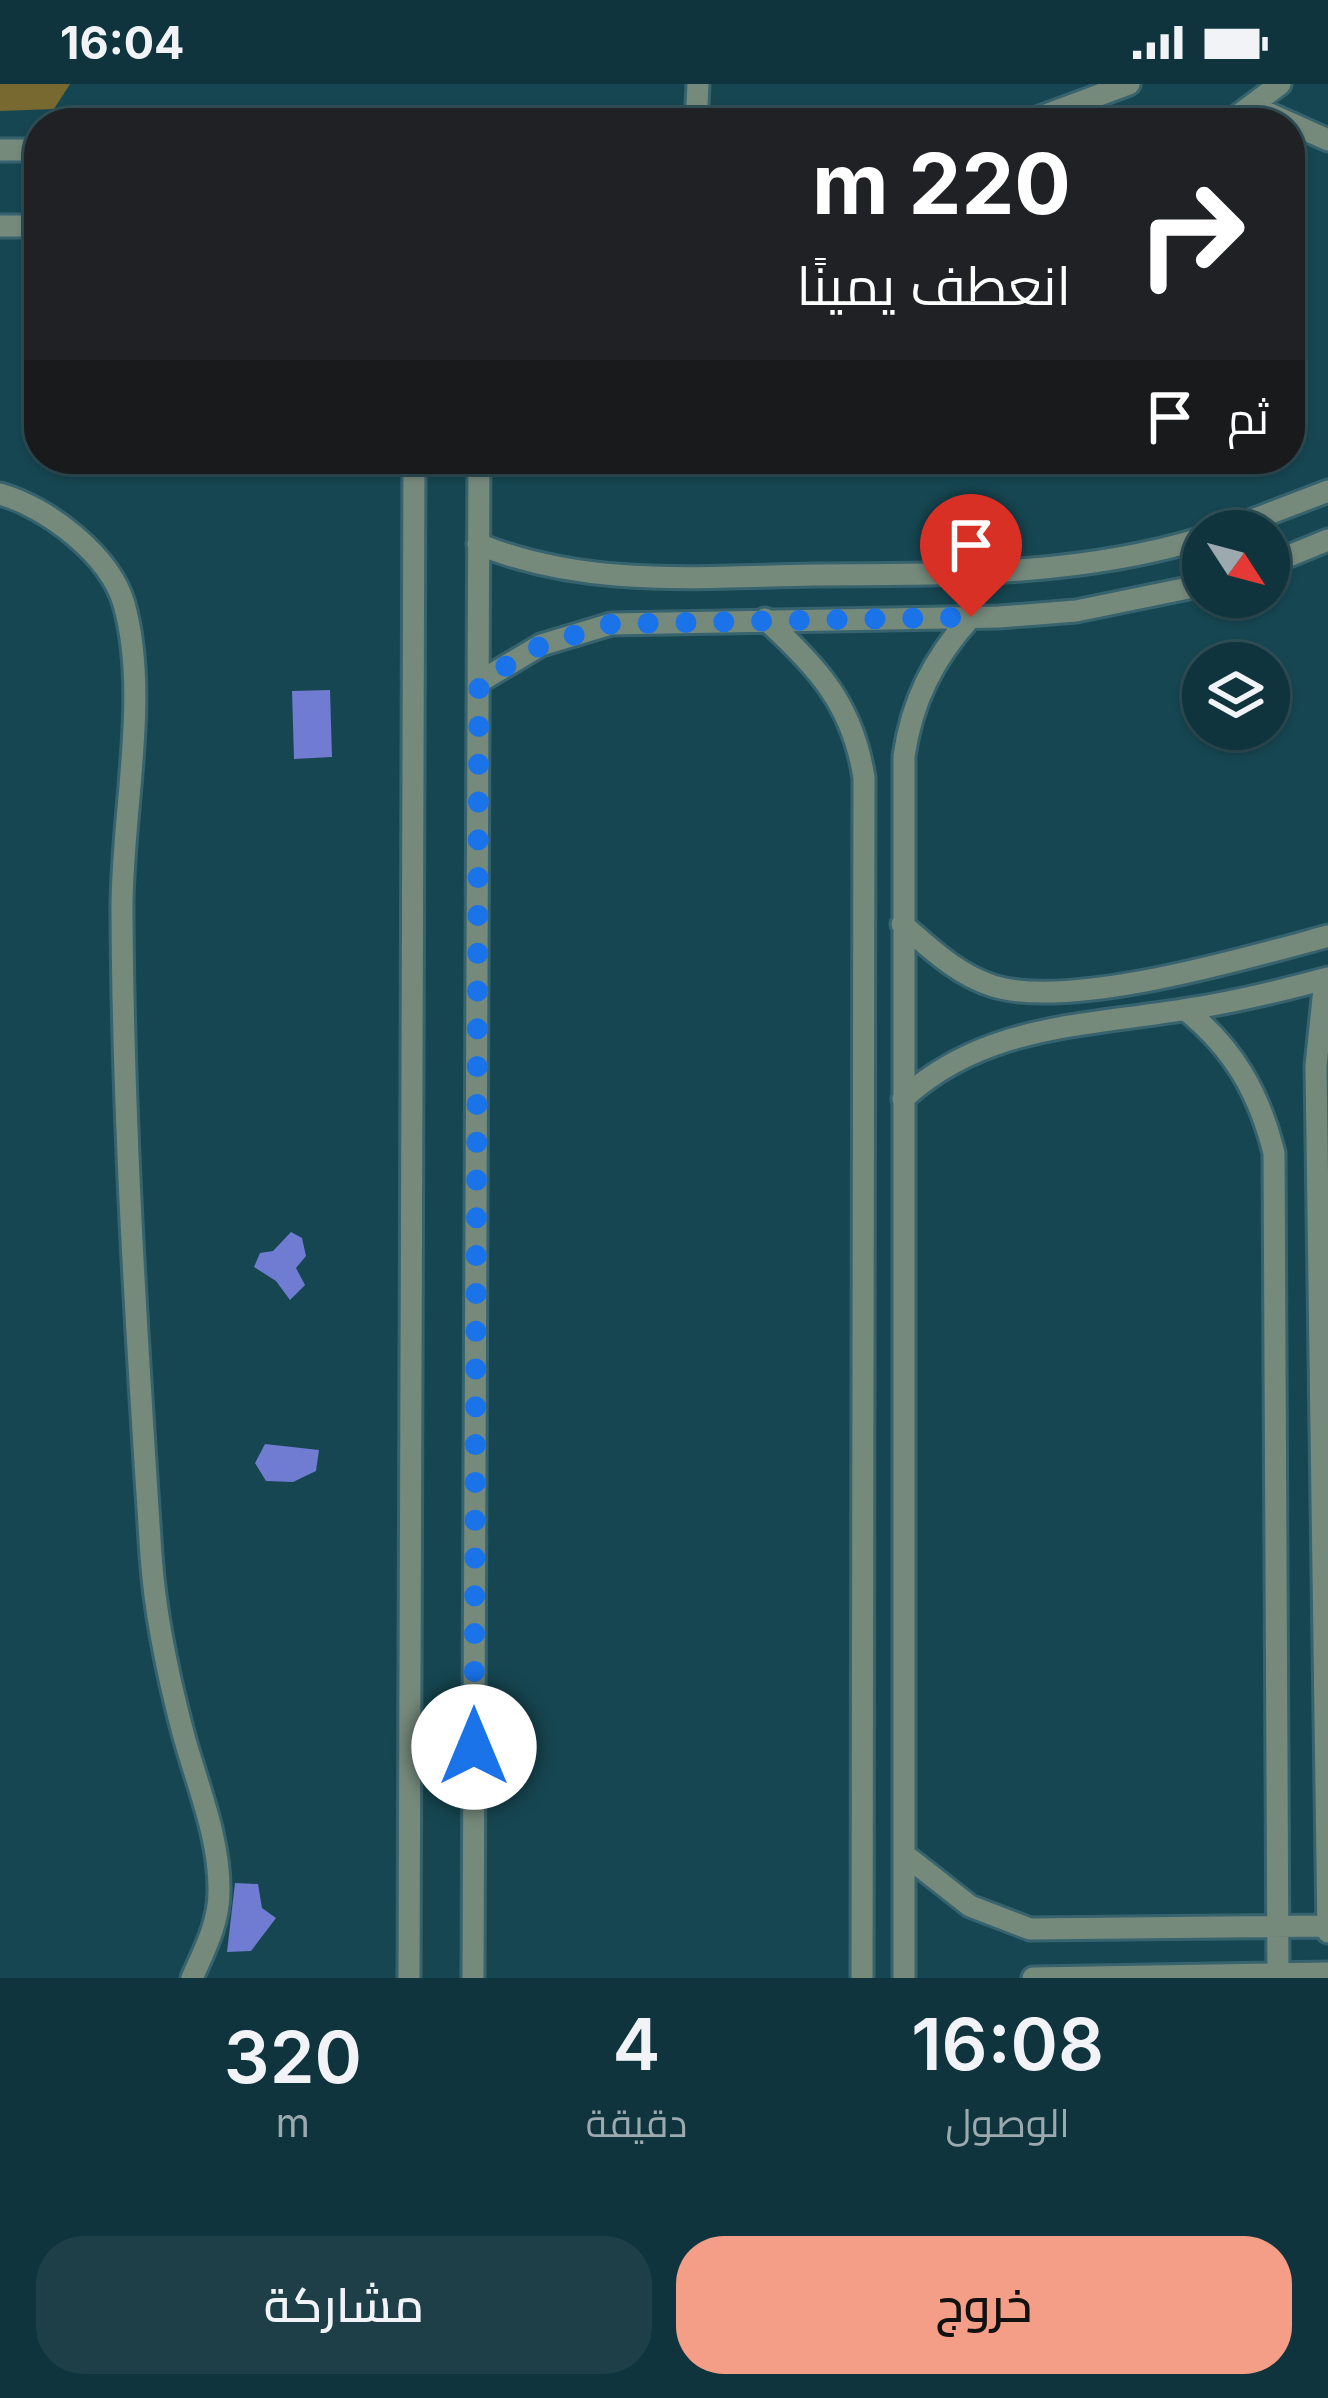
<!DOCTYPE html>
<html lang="ar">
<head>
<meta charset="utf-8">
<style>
  :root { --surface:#10343d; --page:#1e3f48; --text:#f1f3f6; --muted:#9caab0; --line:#304f57; --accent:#f49e87 }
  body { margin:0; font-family:Inter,Cairo,sans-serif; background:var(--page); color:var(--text); direction:rtl; height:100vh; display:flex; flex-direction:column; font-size:45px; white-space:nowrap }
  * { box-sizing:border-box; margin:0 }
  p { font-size:39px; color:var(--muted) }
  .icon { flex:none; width:66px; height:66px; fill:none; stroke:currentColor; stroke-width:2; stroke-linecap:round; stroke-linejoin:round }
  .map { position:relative; height:1894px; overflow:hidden; direction:ltr }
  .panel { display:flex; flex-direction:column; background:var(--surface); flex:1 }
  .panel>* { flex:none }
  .top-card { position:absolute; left:24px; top:24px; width:1281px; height:366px; border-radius:48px; box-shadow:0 3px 9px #0004,0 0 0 3px var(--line); direction:rtl; background:#202124; color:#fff; overflow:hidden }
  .needle { width:78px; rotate:126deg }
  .tools { position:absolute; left:1182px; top:426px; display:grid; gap:24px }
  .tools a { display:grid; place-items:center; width:108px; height:108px; border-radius:50%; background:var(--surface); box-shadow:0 3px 9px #0004,0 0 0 3px var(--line); font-size:60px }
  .pin { position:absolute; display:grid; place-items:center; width:102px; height:102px; color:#fff; margin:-123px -51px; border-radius:50% 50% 50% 0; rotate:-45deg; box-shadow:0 0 12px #0007 }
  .pin .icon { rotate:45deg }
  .me { position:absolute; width:132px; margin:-66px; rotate:0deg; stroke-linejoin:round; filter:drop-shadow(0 0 9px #0008) }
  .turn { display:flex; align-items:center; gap:42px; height:252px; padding:0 36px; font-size:54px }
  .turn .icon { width:156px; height:156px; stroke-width:2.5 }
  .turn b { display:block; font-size:84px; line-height:102px }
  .then { display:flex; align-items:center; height:114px; padding:0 36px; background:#0003; gap:24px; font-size:45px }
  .eta { display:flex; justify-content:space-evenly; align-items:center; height:204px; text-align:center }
  .eta b { font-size:72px; font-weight:600; line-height:84px }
  .primary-button { display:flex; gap:24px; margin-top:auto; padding:24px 36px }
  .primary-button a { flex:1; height:138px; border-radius:48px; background:var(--accent); color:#111; font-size:48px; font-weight:600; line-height:138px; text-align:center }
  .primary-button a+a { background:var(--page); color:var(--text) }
  .status { display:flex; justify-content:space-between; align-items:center; height:84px; padding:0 60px; background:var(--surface); direction:ltr }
  .status svg { height:33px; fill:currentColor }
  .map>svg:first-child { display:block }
  .green { fill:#77692f }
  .water { fill:#707cd1 }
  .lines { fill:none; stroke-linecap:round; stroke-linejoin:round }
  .minor-casing { stroke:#37636e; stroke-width:27 }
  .minor { stroke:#768a7c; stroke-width:21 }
  .route { stroke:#1a73e8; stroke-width:21; stroke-dasharray:0 37.8 }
</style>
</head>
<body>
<div class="status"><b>16:04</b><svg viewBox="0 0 49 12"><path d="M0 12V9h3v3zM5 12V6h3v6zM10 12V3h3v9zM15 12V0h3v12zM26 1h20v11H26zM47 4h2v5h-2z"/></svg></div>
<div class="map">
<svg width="1328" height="1894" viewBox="0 0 1328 1894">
  <rect width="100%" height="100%" fill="#164651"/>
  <path class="green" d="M0 0H70L54 25 0 27Z"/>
  <path class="water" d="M330 606 332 673 294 675 292 607Z
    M291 1148 302 1154 306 1172 296 1184 305 1201 290 1216 276 1197 254 1183 260 1169 273 1167Z
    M265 1360 319 1366 316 1387 293 1398 266 1397 255 1379Z
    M235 1799 258 1800 262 1824 276 1834 251 1867 227 1868Z"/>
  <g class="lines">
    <defs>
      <path id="minor" d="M1252 22 1328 56
        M696 39 698 0
        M1024 39 1129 0
        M1228 39 1280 0
        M0 66H39
        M0 142H39
        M0 410C47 423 110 471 124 520 150 613 121 732 122 828 123 1042 137 1257 151 1471 155 1530 168 1592 183 1649 197 1701 220 1754 219 1808 219 1839 204 1867 192 1894
        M1224 447 1328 407
        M478 460C586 504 698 493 813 491 944 490 1076 493 1203 454
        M1269 480 1328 456
        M765 535C817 582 853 621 864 694L862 1894
        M479 598 541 561 611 540 999 533 1076 527 1203 501
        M902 840C930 864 956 890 993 902 1071 926 1247 874 1328 852
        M1325 895 1316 982 1328 1848
        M1186 926C1234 965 1259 1009 1274 1069L1278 1889
        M903 1015C982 942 1081 942 1182 926 1231 919 1280 907 1328 894
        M905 1771 970 1822 1030 1845 1328 1842
        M409 1894 414 375
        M473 1894 479 375
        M904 1894V672C912 617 933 575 971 533
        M1033 1894 1328 1889"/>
    </defs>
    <use href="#minor" class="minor-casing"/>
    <use href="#minor" class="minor"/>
  </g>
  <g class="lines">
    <path class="route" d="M474 1663 479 598 542 561 611 540 971 533"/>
  </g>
</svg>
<div class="tools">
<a><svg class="needle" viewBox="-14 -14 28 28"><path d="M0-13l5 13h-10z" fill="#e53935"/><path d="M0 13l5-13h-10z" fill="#9caab0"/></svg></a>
<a><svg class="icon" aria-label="layers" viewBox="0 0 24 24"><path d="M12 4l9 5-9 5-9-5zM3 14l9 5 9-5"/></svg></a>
</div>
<div class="pin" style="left:971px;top:533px;background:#d93025"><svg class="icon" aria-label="arrive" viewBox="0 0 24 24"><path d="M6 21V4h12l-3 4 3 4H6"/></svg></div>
<svg class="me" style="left:474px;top:1663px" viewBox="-20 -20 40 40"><circle r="19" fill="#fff"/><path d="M0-13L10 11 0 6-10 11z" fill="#1a73e8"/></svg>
<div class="top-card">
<div class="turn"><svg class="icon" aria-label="right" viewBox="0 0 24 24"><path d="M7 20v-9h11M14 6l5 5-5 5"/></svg><div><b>220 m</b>انعطف يمينًا</div></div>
<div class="then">ثم<svg class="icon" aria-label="arrive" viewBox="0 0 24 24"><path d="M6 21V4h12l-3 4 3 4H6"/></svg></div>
</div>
</div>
<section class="panel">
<div class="eta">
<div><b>16:08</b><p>الوصول</p></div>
<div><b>4</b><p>دقيقة</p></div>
<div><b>320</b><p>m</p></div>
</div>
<div class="primary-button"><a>خروج</a><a>مشاركة</a></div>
</section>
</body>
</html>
